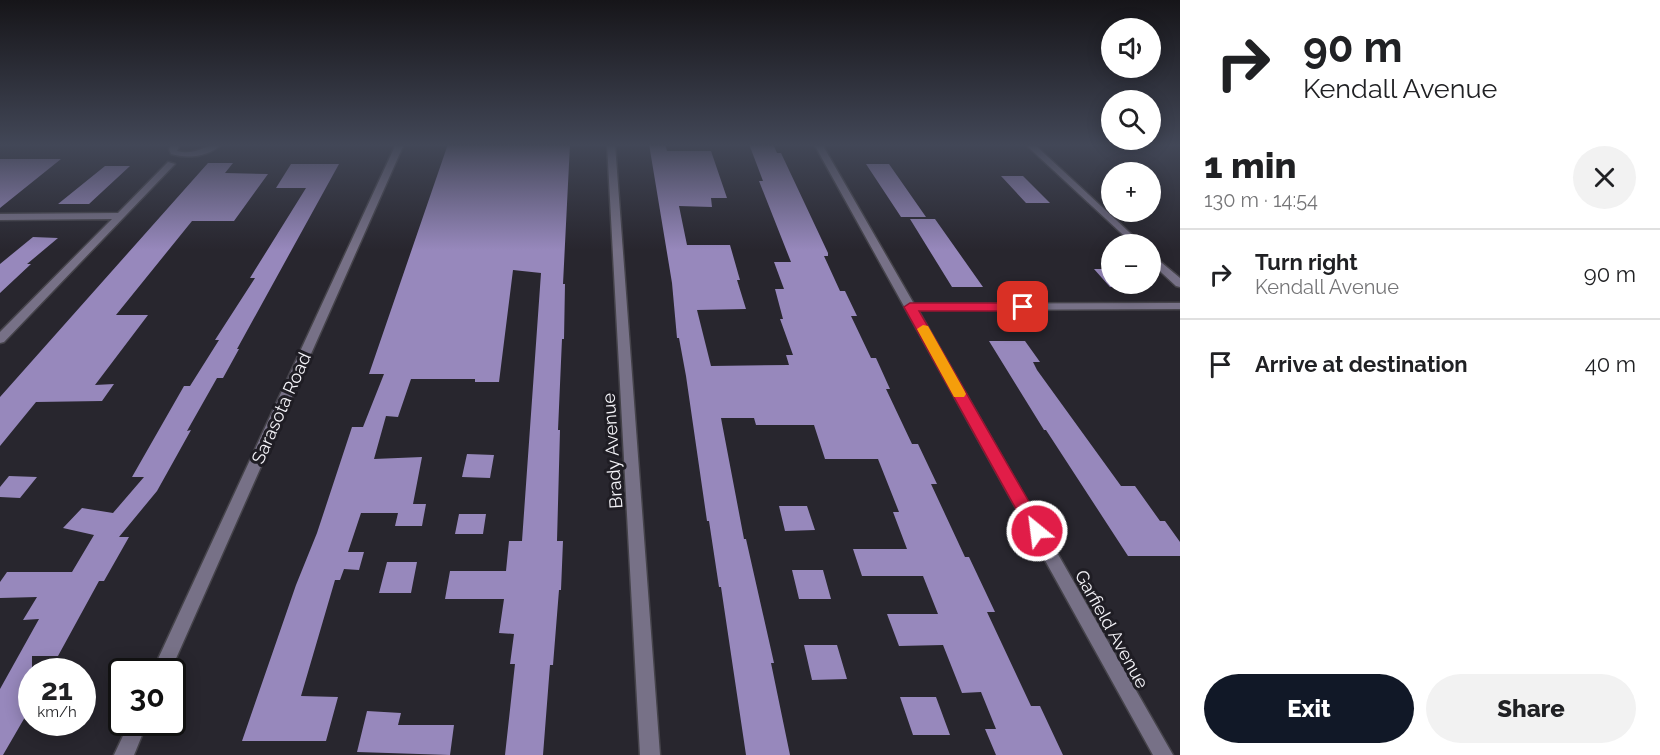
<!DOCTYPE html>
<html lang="en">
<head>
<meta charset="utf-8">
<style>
  :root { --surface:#fff; --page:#f2f2f2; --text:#202124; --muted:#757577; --line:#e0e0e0; --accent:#111827 }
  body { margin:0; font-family:Raleway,sans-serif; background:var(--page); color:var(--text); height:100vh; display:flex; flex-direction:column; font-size:22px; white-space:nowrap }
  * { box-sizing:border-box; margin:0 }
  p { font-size:20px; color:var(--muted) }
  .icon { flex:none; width:33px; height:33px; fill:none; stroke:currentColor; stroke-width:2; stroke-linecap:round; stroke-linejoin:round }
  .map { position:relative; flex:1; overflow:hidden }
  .sheet { display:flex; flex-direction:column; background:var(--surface); width:480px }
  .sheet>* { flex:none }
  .banner { background:#fff; color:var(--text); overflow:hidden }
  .controls { position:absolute; left:1101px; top:18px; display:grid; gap:12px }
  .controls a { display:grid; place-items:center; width:60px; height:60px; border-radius:50%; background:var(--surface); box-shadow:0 3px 15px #0003; font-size:30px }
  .speed { position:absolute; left:18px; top:658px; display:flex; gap:12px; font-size:30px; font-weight:700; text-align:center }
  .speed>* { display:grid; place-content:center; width:78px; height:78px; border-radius:50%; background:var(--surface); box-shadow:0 3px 15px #0003; line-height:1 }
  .speed small { font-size:15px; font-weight:400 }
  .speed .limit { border:3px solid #111; border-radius:9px; background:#fff; color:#111 }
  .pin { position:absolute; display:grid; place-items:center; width:51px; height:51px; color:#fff; margin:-26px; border-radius:12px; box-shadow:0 3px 9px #0006 }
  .me { position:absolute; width:66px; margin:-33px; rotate:331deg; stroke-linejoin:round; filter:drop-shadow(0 0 4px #0008) }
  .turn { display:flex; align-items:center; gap:21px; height:126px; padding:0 24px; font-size:27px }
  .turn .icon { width:78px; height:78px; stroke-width:2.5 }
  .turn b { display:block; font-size:42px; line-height:51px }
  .round { display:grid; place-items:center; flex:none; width:63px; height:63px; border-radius:32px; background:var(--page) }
  .headline { display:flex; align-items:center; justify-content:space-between; height:102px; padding:0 24px }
  h1 { font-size:36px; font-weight:800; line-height:45px }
  .cta { display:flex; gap:12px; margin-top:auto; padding:12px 24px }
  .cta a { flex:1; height:69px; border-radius:36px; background:var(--accent); color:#fff; font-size:24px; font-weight:800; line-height:69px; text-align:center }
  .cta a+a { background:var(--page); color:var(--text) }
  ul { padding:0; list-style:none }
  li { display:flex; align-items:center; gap:18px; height:90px; padding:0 24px; border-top:2px solid var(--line) }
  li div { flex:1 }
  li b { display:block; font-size:22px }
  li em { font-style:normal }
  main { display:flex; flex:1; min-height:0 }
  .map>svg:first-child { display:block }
  .building { fill:#9788bc }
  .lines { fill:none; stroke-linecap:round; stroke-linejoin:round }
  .minor-casing { stroke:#45434a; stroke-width:3 }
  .minor { fill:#777187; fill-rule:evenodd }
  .route { fill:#e11d48; stroke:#92132f; stroke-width:1.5 }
  .slow { fill:#f59e0b }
  .labels { text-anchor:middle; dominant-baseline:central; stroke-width:6; stroke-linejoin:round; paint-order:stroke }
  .street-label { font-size:18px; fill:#f5f4f9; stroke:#1f1d24 }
</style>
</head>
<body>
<main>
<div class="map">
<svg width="1180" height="755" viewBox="0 0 1180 755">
  <rect width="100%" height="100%" fill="#28262e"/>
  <path class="building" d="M448 144H570L563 284H565L564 339H562L558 430H560L557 541H563L561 590H559L553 665H550L543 755H505L515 664H510L514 634 499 633 504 599H445L450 571H506L509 541H522L541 273 513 270 499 382H475V379H411L398 417 386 416 374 459 422 457 413 504H426L422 526H395L398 513H361L348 552H364L359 570 344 569 340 580H335L301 696 338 697 326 741H242L296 585 317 533 352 427H363L384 374H369Z
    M649 144H665L667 151H711L727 198H711L712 207 679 206 687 245H730L740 280H737L746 309 697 310 711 366 789 365 786 355H793L780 319H783L775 289H784L774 262H791L759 181H763L749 144H773L777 153H781L828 253V256H824L840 291H845L857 316H851L871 358H876L890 389H886L912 444H918L937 484H931L965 557H969L995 612H987L1031 706H1040L1063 755H996L985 729H996L981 692 962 693 943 645 899 646 887 614H938L923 576H862L853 549H907L893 512H899L878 459H825L814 425H756L754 418H721L744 539H746L774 663H771L790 755H746L721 587H719L709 521H707L686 376 679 338H677L672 283Z
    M0 159H61L0 208Z
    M208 163H233L225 173 268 174 234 221H192L116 315H148L95 385 114 384 102 401 36 402 0 446V397Z
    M291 164H339L237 349H239L223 378H217L187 431 191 430 157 491 119 537H129L104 581H99L58 656H32V705L3 755H0V689L39 619 23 620 37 597 0 598V582L7 572H72L94 535 63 528 82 508 113 513 144 477H132L184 386H190L219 340H215L255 278H250L306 188H276Z
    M866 164H889L926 217H901Z
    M105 166H130L89 204H58Z
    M1001 176H1023L1050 203H1026Z
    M910 219H935L983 287H952Z
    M33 237 58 238 27 264H31L0 293V264Z
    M1094 269H1112V284H1130L1135 288 1110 287Z
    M989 341H1025L1040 362H1033L1037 370 1121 486H1135L1160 521H1165L1180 542V556H1128L1046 430H1044Z
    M467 454 494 455 490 478 462 477Z
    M9 476 37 477 20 498 0 497V487Z
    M779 506H807L815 530 785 531Z
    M459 514H486L483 534H455Z
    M387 562H417L411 593H379Z
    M792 570H823L831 599H799Z
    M804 645H837L847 679 812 680Z
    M900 697H936L950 735H913Z
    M367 711 401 713 398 725H454L450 755 357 752Z"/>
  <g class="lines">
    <defs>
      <path id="minor" d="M172 144H180L177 151C197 156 205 144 222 144 208 157 189 159 171 154L169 149Z
        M396 144H404L170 672H152Z
        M607 144H615L660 755H640Z
        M814 144H822L914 304 1180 303V309L918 310 1173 755H1153Z
        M1025 144H1034L1142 244H1133Z
        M168 162 175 164 4 342 0 343V332L112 219 0 220V214L118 213Z
        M1150 253 1180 278V287L1176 286 1150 262Z
        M129 723H147L134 755H114Z"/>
    </defs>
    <use href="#minor" class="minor-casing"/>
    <use href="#minor" class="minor"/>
  </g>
  <linearGradient id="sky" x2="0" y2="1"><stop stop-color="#161519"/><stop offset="0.58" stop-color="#424757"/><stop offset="1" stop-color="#424757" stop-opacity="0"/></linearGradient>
  <rect width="1180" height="250" fill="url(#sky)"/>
  <path class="route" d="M910 303H1023L1029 307 1023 311H919L1043 526 1045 531 1043 536 1037 538 1031 536 904 307Z"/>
  <path class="slow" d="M923 325 928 326 964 390 966 394 964 397H954L917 329Z"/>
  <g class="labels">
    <g class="street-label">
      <text transform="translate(281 408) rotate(-66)">Sarasota Road</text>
      <text transform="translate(612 451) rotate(-94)">Brady Avenue</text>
      <text transform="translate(1112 629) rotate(61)">Garfield Avenue</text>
    </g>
  </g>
</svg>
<div class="controls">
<a><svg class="icon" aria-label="sound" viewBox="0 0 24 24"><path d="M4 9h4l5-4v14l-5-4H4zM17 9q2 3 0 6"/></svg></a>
<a><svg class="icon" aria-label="search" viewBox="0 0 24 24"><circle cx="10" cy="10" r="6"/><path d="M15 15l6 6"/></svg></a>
<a>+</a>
<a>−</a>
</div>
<div class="speed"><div>21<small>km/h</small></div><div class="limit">30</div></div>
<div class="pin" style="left:1023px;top:307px;background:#d93025"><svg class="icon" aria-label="arrive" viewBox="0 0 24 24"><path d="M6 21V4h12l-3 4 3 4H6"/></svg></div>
<svg class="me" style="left:1037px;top:531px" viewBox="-20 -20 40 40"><circle r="17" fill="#e11d48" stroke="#fff" stroke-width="3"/><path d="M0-11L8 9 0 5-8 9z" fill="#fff"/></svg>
</div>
<section class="sheet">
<div class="banner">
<div class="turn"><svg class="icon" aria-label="right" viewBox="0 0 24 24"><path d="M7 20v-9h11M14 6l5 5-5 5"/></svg><div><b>90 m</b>Kendall Avenue</div></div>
</div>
<div class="headline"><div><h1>1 min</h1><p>130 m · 14:54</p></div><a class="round"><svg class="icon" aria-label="close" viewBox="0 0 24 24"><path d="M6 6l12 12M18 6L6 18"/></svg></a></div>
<ul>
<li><svg class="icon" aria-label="right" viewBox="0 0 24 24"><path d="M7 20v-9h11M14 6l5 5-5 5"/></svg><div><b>Turn right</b><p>Kendall Avenue</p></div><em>90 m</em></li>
<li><svg class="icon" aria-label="arrive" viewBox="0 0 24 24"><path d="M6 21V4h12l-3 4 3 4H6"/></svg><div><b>Arrive at destination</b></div><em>40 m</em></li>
</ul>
<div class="cta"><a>Exit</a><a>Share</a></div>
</section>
</main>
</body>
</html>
